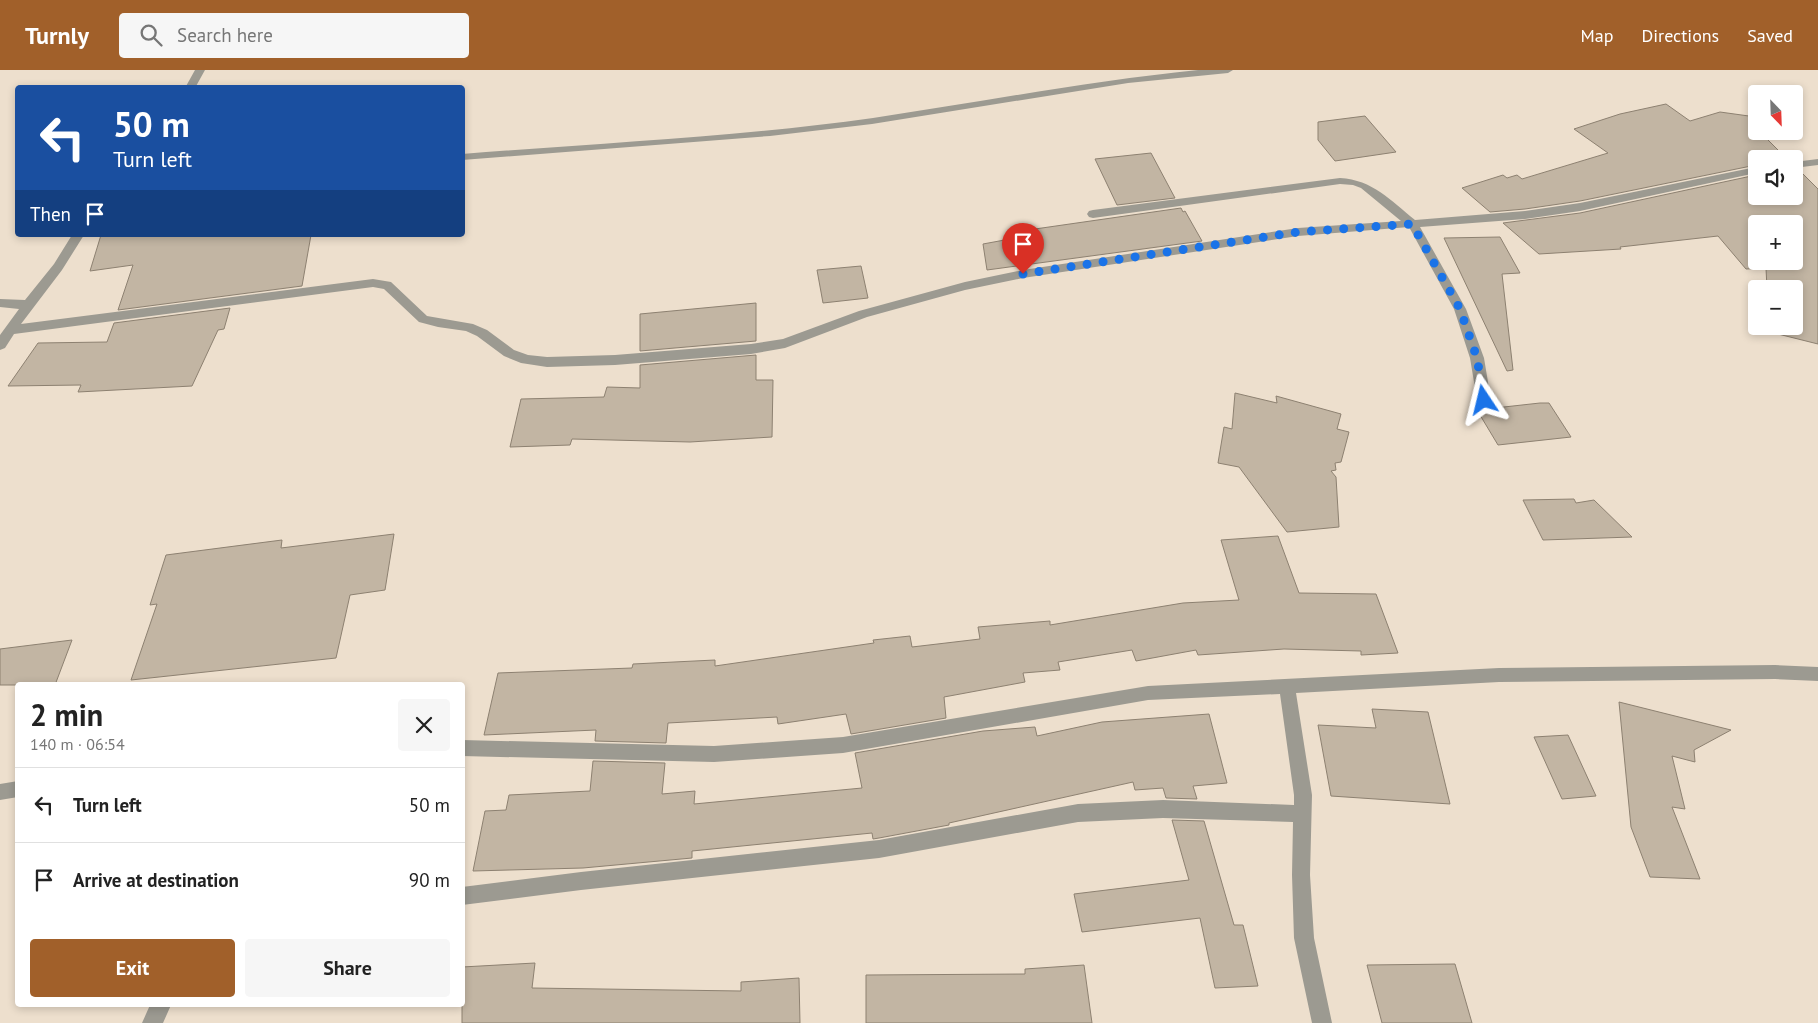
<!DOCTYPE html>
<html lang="en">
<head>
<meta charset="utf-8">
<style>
  :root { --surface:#fff; --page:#f6f6f6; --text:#222; --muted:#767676; --line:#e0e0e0; --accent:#a1602a }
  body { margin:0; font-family:"PT Sans",sans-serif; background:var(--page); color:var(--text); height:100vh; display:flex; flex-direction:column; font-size:19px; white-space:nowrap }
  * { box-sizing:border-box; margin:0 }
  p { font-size:16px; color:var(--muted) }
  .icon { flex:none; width:28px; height:28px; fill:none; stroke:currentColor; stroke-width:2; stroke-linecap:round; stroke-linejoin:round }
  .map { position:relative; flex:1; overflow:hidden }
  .details { position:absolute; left:15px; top:612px; width:450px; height:325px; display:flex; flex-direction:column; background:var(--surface); border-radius:5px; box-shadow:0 2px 8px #0003 }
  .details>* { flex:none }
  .hud { position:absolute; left:15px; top:15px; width:450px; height:152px; border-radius:5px; box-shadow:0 2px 8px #0003; background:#1a4fa0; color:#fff; overflow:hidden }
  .needle { width:32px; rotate:157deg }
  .controls { position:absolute; left:1748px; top:15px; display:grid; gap:10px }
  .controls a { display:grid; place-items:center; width:55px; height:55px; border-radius:5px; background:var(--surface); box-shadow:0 2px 8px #0003; font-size:25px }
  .pin { position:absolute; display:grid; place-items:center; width:42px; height:42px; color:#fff; margin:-51px -21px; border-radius:50% 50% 50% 0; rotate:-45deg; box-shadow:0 0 5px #0007 }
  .pin .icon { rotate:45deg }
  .me { position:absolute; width:55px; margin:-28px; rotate:350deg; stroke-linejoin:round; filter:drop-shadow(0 0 4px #0008) }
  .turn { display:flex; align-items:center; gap:18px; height:105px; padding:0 15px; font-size:22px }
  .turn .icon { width:65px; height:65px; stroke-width:2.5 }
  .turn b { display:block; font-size:35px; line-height:42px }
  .then { display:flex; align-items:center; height:48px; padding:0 15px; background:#0003; gap:10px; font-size:19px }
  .round { display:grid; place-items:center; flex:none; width:52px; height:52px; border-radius:5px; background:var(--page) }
  .head { display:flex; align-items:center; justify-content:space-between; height:85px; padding:0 15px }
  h1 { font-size:30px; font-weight:700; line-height:38px }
  .button { display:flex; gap:10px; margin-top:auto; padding:10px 15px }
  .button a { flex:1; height:58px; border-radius:5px; background:var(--accent); color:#fff; font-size:20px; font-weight:700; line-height:58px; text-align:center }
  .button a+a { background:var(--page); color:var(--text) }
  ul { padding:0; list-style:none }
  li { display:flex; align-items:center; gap:15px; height:75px; padding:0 15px; border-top:1px solid var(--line) }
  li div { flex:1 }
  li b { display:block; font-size:19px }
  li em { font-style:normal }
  header { display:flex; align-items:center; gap:30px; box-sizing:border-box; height:70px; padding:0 25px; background:var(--accent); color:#fff }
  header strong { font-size:24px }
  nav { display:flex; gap:28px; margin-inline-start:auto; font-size:18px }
  .search { width:350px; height:45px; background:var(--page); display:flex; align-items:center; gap:12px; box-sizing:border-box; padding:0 18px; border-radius:5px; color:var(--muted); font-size:19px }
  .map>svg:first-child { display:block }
  .building { fill:#c2b5a3; stroke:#8d8171; fill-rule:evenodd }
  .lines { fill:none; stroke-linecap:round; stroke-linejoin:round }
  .minor { fill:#9c9a91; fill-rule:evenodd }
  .route { stroke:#1a73e8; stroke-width:9; stroke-dasharray:0 16.2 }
</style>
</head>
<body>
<header>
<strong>Turnly</strong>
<div class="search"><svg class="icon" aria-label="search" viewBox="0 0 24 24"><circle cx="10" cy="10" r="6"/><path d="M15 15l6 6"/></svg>Search here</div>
<nav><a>Map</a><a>Directions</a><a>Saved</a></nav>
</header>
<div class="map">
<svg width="1818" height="953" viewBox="0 0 1818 953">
  <rect width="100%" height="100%" fill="#eddfcd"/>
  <path class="building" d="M1666 34 1690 51 1720 42 1756 47V61H1759L1787 89H1756V95L1580 131 1525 139 1490 142 1462 118 1503 105 1507 108 1517 105 1522 109 1608 83 1574 59 1620 44Z
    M1365 46 1396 82 1335 91 1318 70V52Z
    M1151 83 1175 128 1117 135 1095 89Z
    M1798 99 1818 119V274L1770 262 1769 256H1794V219H1767L1766 198 1746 199 1718 166 1620 177 1621 179 1539 184 1503 153 1580 143 1756 105V126H1794V100ZM1756 154H1794V191H1756Z
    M1181 138 1183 142 1185 141 1202 171 987 200 983 174 1037 164 1035 159Z
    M101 165H311L302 216 118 240 133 195 90 201Z
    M1500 167 1520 203 1502 204 1513 300 1507 301 1444 168Z
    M861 196 868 228 823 233 817 200Z
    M756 233V271L640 281V244Z
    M230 238 224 259 218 260 192 316 78 322 81 315 8 316 38 273 107 272 114 253Z
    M756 285V310H773L772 367 690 372 572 369 570 375 510 377 521 329 604 327 607 317 640 318V295Z
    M1235 323 1277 333 1276 326 1341 344 1337 359 1349 362 1341 392 1335 393 1336 400 1331 401 1336 407 1339 457 1287 462 1239 397 1218 393 1224 357 1232 359Z
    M1540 333H1549L1571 367 1498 375 1477 340Z
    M1574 429 1576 433 1594 430 1632 467 1543 470 1523 430Z
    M394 464 385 520 350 525 336 588 131 610 157 534 150 535 166 485 282 470 281 478Z
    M1278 466 1299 523 1376 524 1398 583 1361 585V581L1284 579 1198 585 1196 580 1136 591 1132 580 1058 592 1060 600 1023 603 1025 612 944 627 946 648 851 664 846 644 778 654 777 647 668 653 666 673 595 671 596 660 484 665 498 603 632 598 633 594 715 590V596L874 573 873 570 910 566 912 577 980 569 978 557 1050 551V555L1183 533 1239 530 1221 470Z
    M72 570 55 615H0V579Z
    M1619 632 1731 660 1694 680 1695 692 1672 686 1685 739 1672 737 1700 809 1650 807 1631 757Z
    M1372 639 1428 642 1450 734 1331 726 1318 655 1376 658Z
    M1209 644 1227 713 1193 716 1197 729 1166 728 1163 718 1135 720 1133 712 949 753V755L879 768 873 769 872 763 692 781V788L583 798 473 801 485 741 506 740 509 725 590 721 593 691 665 693 662 724 695 721 694 734 862 718 855 683 983 661 1035 657 1037 666 1102 652Z
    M1568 665 1596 726 1562 729 1534 667Z
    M1172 750 1204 751 1234 855H1243L1258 916 1215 918 1200 848 1082 862 1074 824 1189 810Z
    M535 893 532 918 741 921V912L799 908 800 953H462V897Z
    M1455 894 1472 953H1382L1367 895Z
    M1084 895 1092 953H866V905L1025 904V899Z"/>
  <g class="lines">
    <path class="minor" d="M195 0H205L195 18H185Z
      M1198 0H1233L1228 3 1128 13 872 54 770 66 462 90V84C599 73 737 67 873 48 981 32 1089 11 1198 0Z
      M1818 89V95L1794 98V92Z
      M1756 97V103L1580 141 1525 149 1420 157 1466 239 1484 288 1491 330 1489 334H1479L1477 330 1470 288 1454 239 1409 157 1298 166 1023 208 965 220 867 247 785 278 751 284 615 295 547 297 521 293 504 286 477 266 466 261 438 257 419 252 384 219 373 217 14 264 5 278 0 280V265L19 239 0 237V229L25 230 54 194 72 165H84L62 200 21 254 373 209 391 212 427 246 473 254 487 260 514 280 528 285 547 287 615 285 751 274 783 269 859 241 965 212 1023 200 1298 158 1401 151 1361 118 1353 115 1340 114 1093 148 1089 147 1087 144 1089 141 1093 140 1340 108C1373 110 1390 130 1415 150L1525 141 1580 133Z
      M1775 595 1818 597V611L1775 609 1499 612 1296 623 1312 725 1310 805 1314 868 1332 953H1312L1294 868 1292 805 1293 752 1163 748 1078 752 879 788 581 820 462 835V817L581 802 879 770 1078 734 1163 730 1294 735V725L1280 624 1148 630 843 683 714 692 462 686V670L714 676 843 667 1148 616 1499 598Z
      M18 711V727L0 730V714Z
      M150 935H171L163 953H142Z"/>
  </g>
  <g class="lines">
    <path class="route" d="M1023 204 1298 162 1412 154 1460 239 1477 288 1484 330"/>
  </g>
</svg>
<div class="controls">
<a><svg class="needle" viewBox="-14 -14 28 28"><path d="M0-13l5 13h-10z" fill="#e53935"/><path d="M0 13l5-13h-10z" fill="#767676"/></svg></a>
<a><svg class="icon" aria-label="sound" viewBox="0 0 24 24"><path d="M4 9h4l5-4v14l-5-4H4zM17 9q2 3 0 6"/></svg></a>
<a>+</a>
<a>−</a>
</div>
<div class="pin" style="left:1023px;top:204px;background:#d93025"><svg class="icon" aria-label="arrive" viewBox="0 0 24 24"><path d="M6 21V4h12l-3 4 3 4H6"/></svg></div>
<svg class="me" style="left:1484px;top:330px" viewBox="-20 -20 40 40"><path d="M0-17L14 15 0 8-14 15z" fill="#1a73e8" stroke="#fff" stroke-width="4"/></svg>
<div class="hud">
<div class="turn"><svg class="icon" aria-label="left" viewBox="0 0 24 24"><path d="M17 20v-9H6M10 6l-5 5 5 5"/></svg><div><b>50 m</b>Turn left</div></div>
<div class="then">Then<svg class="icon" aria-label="arrive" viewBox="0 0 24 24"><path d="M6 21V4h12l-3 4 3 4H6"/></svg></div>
</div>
<section class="details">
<div class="head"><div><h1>2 min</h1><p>140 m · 06:54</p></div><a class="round"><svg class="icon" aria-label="close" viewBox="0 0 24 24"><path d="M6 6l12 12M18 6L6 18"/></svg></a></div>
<ul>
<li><svg class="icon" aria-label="left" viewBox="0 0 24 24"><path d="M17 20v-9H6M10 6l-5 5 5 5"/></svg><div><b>Turn left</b></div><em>50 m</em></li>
<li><svg class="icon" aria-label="arrive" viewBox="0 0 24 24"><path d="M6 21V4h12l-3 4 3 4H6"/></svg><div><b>Arrive at destination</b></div><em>90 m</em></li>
</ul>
<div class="button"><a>Exit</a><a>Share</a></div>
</section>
</div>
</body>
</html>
